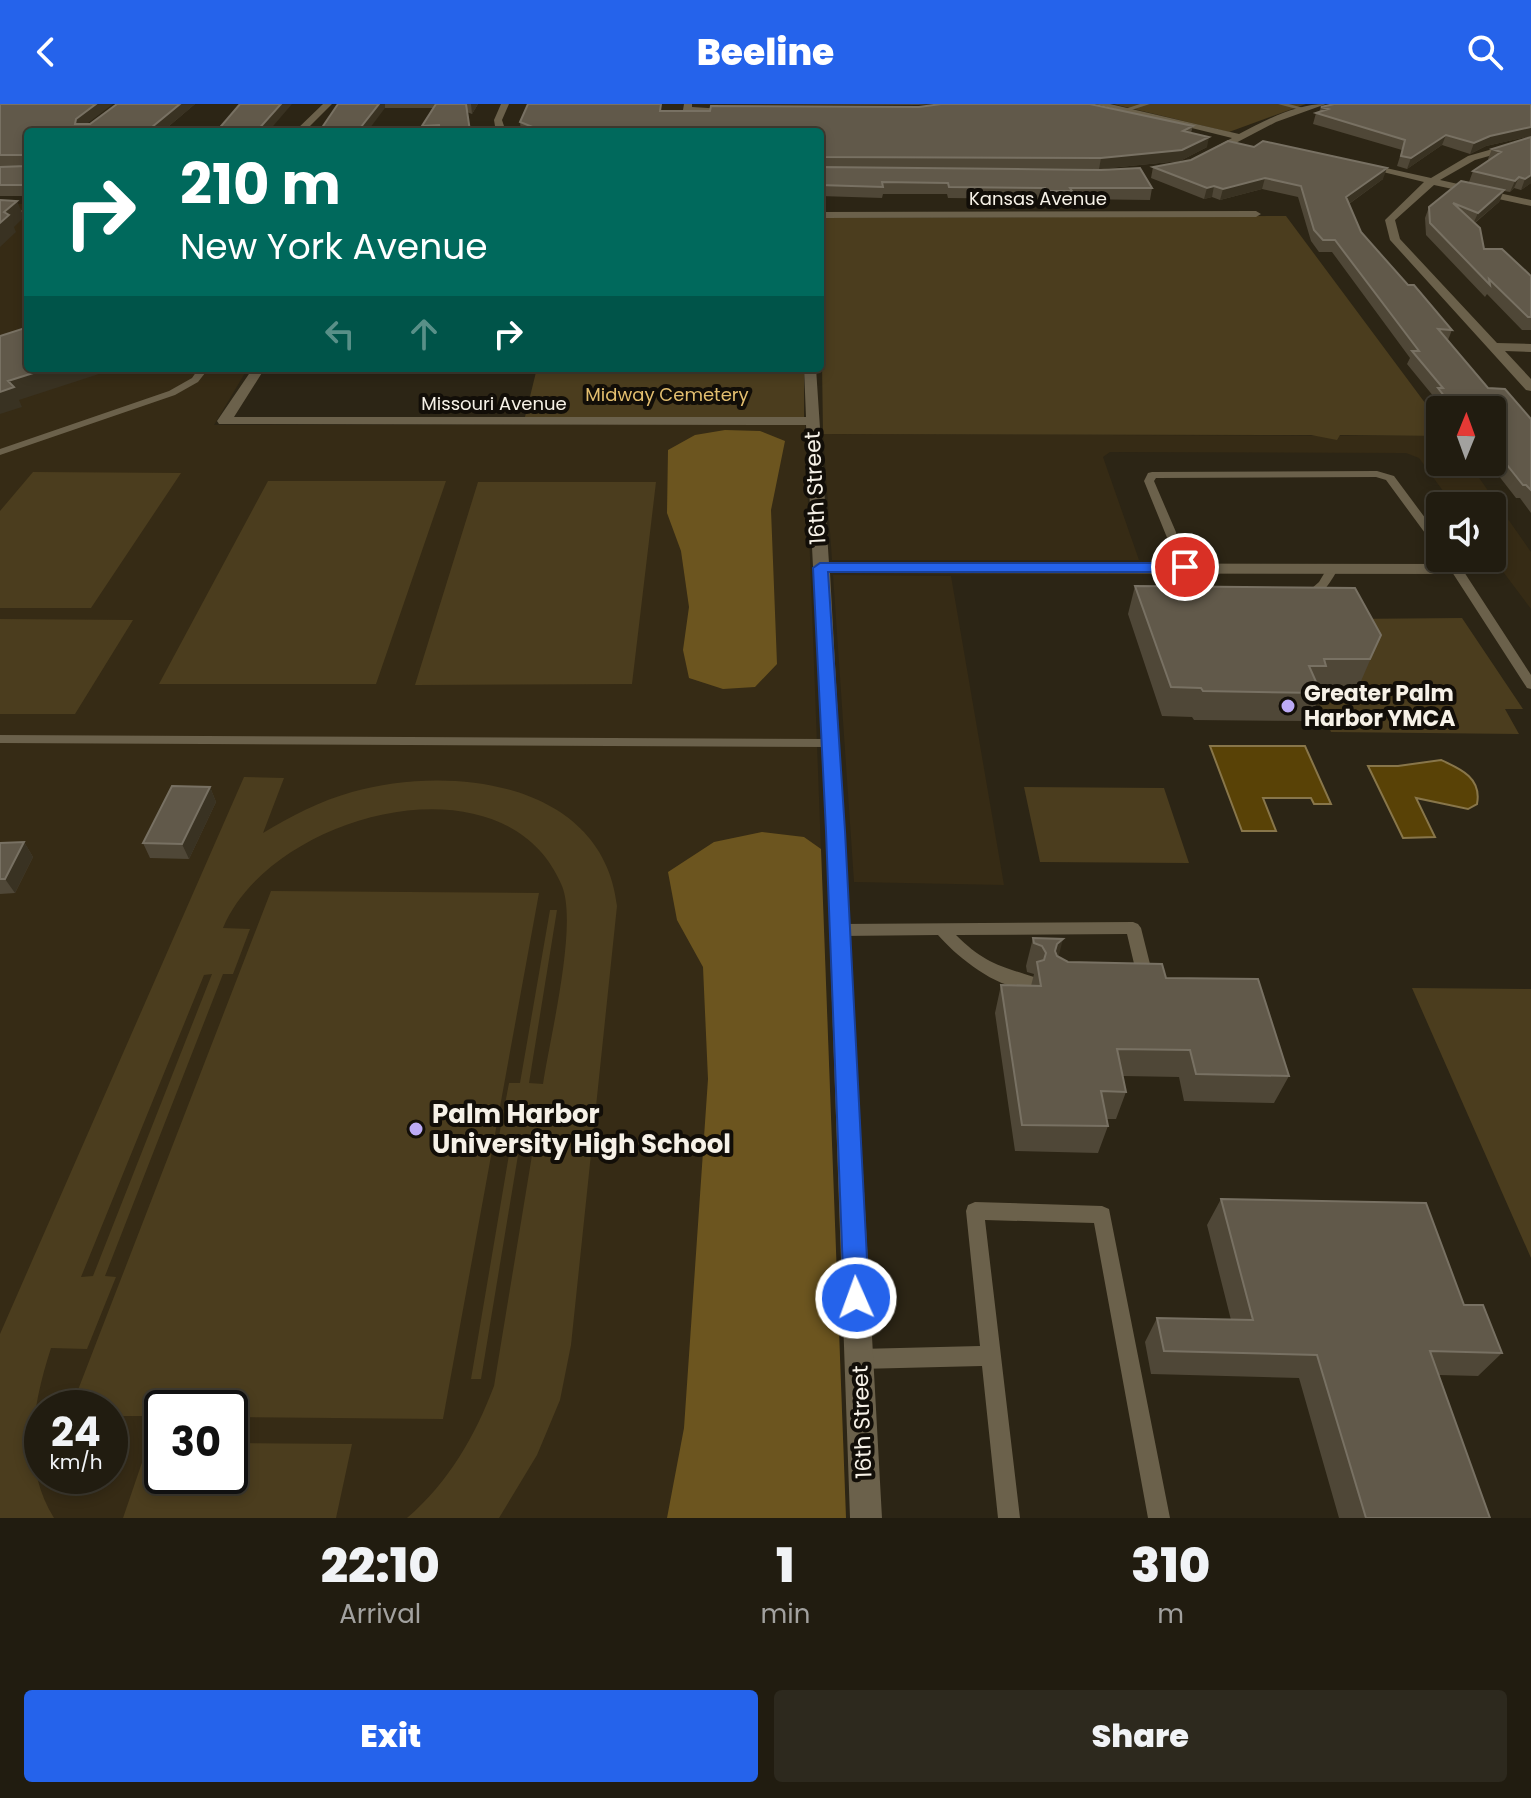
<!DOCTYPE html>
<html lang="en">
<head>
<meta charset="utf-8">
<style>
  :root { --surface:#211c10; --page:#2d291e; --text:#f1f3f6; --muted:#a2a19f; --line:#3e3a30; --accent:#2563eb }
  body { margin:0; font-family:Poppins,sans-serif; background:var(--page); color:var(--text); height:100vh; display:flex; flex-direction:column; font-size:30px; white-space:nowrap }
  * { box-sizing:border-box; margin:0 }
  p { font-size:26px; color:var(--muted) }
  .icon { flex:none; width:44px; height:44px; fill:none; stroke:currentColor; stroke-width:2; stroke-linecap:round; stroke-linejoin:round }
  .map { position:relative; height:1414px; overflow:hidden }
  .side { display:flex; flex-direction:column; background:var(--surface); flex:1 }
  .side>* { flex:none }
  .banner { position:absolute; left:24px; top:24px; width:800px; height:244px; border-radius:8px; box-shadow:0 4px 12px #0003,0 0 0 2px var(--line); background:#00695c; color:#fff; overflow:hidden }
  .needle { width:52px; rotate:1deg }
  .buttons { position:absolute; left:1426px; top:292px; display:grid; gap:16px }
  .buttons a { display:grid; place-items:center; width:80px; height:80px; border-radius:8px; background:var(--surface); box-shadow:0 4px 12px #0003,0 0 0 2px var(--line); font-size:40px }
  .speed { position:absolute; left:24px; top:1286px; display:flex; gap:16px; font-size:40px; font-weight:700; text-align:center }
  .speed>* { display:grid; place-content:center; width:104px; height:104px; border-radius:50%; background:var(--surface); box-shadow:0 4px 12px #0003,0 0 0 2px var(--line); line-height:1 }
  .speed small { font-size:20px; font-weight:400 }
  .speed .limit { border:4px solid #111; border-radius:12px; background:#fff; color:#111 }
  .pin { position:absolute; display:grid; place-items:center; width:68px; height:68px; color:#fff; margin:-34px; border:4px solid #fff; border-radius:50%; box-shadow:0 2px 8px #0007 }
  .me { position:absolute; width:88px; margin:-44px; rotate:358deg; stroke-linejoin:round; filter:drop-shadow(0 0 6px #0008) }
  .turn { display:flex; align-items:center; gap:28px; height:168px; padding:0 24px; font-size:36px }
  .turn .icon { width:104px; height:104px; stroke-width:2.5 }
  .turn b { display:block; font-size:56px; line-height:68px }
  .lanes { display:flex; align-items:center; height:76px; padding:0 24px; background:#0003; justify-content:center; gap:40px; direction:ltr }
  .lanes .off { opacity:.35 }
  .eta { display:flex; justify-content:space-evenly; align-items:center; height:136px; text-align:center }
  .eta b { font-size:48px; font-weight:800; line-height:56px }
  .action { display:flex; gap:16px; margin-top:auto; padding:16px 24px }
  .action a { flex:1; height:92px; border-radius:8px; background:var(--accent); color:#fff; font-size:32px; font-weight:800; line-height:92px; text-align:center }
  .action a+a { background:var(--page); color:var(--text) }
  header { display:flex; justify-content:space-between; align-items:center; height:104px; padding:0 24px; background:var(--accent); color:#fff; font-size:36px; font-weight:800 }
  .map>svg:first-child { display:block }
  .built { fill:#362b15; fill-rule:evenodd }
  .green { fill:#4b3d1e; fill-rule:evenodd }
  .forest { fill:#6c551f }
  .water { fill:#594206; stroke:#88764a; stroke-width:2 }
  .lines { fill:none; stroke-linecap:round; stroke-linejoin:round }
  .lane { fill:#6b614b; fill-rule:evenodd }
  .street { fill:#6b614b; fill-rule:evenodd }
  .wall { fill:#4f4737 }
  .shaded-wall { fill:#393222 }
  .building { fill:#61594a; stroke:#787163; stroke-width:2 }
  .route { fill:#2563eb; stroke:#184099; stroke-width:2 }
  .poi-dot { fill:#bcaaf6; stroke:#120e08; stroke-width:3 }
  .labels { text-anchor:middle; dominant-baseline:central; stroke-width:8; stroke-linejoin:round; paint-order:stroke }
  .far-street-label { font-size:18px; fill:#f6f1e7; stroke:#120e08 }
  .far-park-label { font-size:18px; fill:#e4bf6f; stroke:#120e08 }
  .street-label { font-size:22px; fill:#f6f1e7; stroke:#120e08 }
  .poi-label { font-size:22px; font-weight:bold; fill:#f6f1e7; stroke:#120e08; text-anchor:start }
  .near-poi-label { font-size:26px; font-weight:bold; fill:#f6f1e7; stroke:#120e08; text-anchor:start }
</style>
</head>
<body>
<header><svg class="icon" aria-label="back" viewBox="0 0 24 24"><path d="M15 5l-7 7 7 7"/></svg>Beeline<svg class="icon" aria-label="search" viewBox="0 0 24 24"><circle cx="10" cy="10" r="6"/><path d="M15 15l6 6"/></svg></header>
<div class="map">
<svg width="1531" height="1414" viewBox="0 0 1531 1414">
  <rect width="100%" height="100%" fill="#2c2515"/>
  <path class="built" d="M0 100H28V264H248L214 321 805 320 846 1414H0ZM42 1304H110V1372H42ZM162 1304H230V1372H162Z
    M823 330 1440 332V358H1468L1531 448V505L1492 453V402H1454L1419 354 1406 349 1110 348 1103 353 1139 456H832Z
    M833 471 951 472 1004 781 854 778Z"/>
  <path class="green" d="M1113 0H1306L1229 28Z
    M1286 112 1440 319V332L1340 331 1337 336 1311 331 823 330 820 114Z
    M537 264H804V317H524Z
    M33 368 181 369 91 504H0V407Z
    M268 377H446L376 580H159Z
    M478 378H656L632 580 415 581Z
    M1462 514 1523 605H1505L1519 630 1331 628 1313 584 1363 583 1355 566 1346 515Z
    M0 515 133 516 75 610H0Z
    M244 673 284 674 263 729C291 712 320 697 352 688 450 660 603 677 617 802L571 1241 560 1296 537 1351 499 1414H407C449 1378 475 1332 494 1282L535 1033H521L481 1275H471L512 1033 499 1032 509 979H520L550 806H557L529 979 543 980C550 933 578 821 562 782 506 646 270 710 223 824L250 825 233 870H223L105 1172 116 1173 87 1245 51 1244C33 1300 21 1361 54 1414H0V1230ZM212 870 93 1172 81 1173 204 871Z
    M1024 683 1164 684 1189 759 1040 758Z
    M271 787 539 789 443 1315 230 1313V1304H162V1312H110V1304H71Z
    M1412 884 1531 885V1154Z
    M149 1338H162V1372H230V1339L352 1340 336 1414H123Z"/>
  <path class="forest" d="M725 326 760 327 785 337 771 406 777 560 755 583 723 585 689 574 683 546 689 503 681 447 667 409 668 346 695 331Z
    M762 728 804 733 821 745 846 1414H667L684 1324 708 975 703 863 677 816 668 768 714 738Z"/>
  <path class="water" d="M1210 642H1305L1331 700H1314L1311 694H1263L1276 727H1242Z
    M1441 656C1461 665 1482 674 1477 700L1468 705 1416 694 1435 733 1403 734 1368 662H1398Z"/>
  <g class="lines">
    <path class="lane" d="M1140 0H1150L1122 9 1119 7Z
      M1278 0H1289L1307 5 1304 7Z
      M28 106V110L0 112V108Z
      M199 264H209L198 278 175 291 0 351V345L169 287 192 274Z
      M1377 367 1394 372 1440 434V445L1436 444 1386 376 1376 373 1156 374 1154 377 1191 463 1202 480 1220 490V494L1216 495 1194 484 1179 463 1144 377 1148 369 1152 368Z
      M1443 454H1455L1531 571V585L1527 584Z
      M1332 462 1338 465C1330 479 1320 497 1303 496V492L1319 478 1328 463Z
      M0 631 830 635 837 639 830 643 0 639Z
      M1133 818 1138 820 1141 824 1153 872 1151 876 1145 878 1136 876 1134 872 1136 868 1127 830 956 831C983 858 999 862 1034 873L1036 878 1034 883C1003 891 957 853 938 831L840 832 835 830 832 826 835 822 840 820Z
      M975 1098 1102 1102 1109 1105 1170 1414H1148L1094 1119 985 1116 1020 1414H998L982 1262 859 1265 852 1262 849 1255 852 1248 859 1245 980 1242 966 1107 968 1101Z"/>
    <path class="street" d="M323 0H332L304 28H294Z
      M501 0H509L502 16 506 28H496L494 16Z
      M684 0H692V3L740 6 687 9 683 6Z
      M1095 0H1110L1239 30C1266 16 1295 0 1326 0L1276 18 1209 53 1206 48 1232 34Z
      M1531 34V40L1475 56 1440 76 1531 96V102L1434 81 1395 116 1400 135 1497 239 1531 240V248L1505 247 1531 275V287L1526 286 1390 136 1385 116 1424 78 1354 61 1359 58 1431 74 1468 52Z
      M820 108 1256 107 1261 110 1256 113 820 114Z
      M253 264H265L234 313H806L804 264H816L829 459 1457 460 1465 465 1457 470 830 469 882 1414H850L826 727 806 321 219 320 217 317Z"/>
  </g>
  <path class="wall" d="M0 0 90 20 117 0H195L162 28H28V92H0V63L26 62H0Z
    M338 0H478L472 10 467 8 470 28H423L434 4H385Z
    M713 0H936L918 1Z
    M1531 0V32L1486 42 1470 50 1442 41 1407 65 1397 62 1402 46 1313 20 1316 9 1319 8 1321 3Z
    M662 7 1193 22 1191 29 1207 43 1180 57 1099 65 820 63V28H521L520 18Z
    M1531 33V79L1521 86 1514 84 1510 88 1504 87 1499 98 1475 119 1484 145 1531 172V226H1522L1487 190 1485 193 1426 131 1425 114 1429 103 1469 78 1473 67 1489 56 1488 55 1492 45Z
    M820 63V64L1152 84 1150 96 1070 95V98H1045L1043 95 948 94 947 90H883L882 94 820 92Z
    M1153 63 1383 75 1349 100 1361 128 1408 181 1452 226 1448 236 1488 284 1531 315V409L1520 394H1516L1488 358H1492V306H1440L1433 297 1434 293 1407 260 1410 254 1332 148H1319L1311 137 1298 93 1262 85 1220 96 1212 93 1204 95 1151 74Z
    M1135 482 1381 531 1358 584H1319L1321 589 1309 617 1194 616 1192 613 1162 612 1128 510Z
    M210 683 216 698 189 755 150 754 143 739Z
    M24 738 33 753 15 789 0 790V739Z
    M1033 834 1058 853 1068 858 1166 874 1289 972 1274 999 1184 997 1179 973 1123 972 1126 988 1116 1015H1106L1108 1022 1098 1049 1015 1047 995 909 1001 881 1031 882 1034 870 1027 868 1026 862Z
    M1221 1095 1464 1201 1502 1249 1478 1272 1439 1271 1490 1414H1339L1299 1274 1151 1270 1145 1238 1157 1214 1231 1216 1207 1121Z"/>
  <path class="shaded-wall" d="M96 0H113L79 26 75 20 76 15Z
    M180 0H195L162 28H146Z
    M281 0H292L268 28H256Z
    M379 0H385V4L367 28H357Z
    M471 0H478L472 10Z
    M439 21 440 28H423L422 22Z
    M1531 23V32L1486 42 1470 50 1474 39 1490 32Z
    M1446 31 1442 41 1407 65 1411 54Z
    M1209 33 1207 43 1180 57 1099 65 1101 54Z
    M1387 64 1383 75 1343 104 1346 93Z
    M1531 71V79L1521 86 1525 75Z
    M1519 73 1514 84 1510 88 1515 77Z
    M1265 74 1262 85 1220 96 1223 85Z
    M1214 82 1212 93 1204 95 1207 84Z
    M1504 86 1499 98 1473 120 1478 109Z
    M17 97 24 113 14 123 16 128 0 143V119L4 108Z
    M49 264H100L102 269 19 296 22 303 0 310V288L8 277Z
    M210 683 216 698 189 755 182 740Z
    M24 738 33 753 15 789 5 775Z
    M1063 835 1056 863 1049 868 1057 840Z"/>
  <path class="building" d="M0 0H96L76 15 75 20H90L117 0H180L146 28H28V81H0V63L26 62 24 51H0Z
    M240 0H281L256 28H216Z
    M338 0H379L357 28H319Z
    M436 0H466L470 27 440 28 439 21 422 22Z
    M528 0H661L660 7H710L711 2 919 3 941 0H1090L1193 22 1183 27 1209 33 1182 46 1101 54 820 53V28H545L520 18Z
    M1334 0H1531V23L1490 32 1474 39 1446 31 1411 54 1401 52 1405 36 1316 9 1328 5 1321 3Z
    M1531 33V71L1525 75 1519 73 1515 77 1473 67 1501 48 1492 45Z
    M1228 37 1254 43 1263 37 1387 64 1346 93 1361 128 1408 181H1414L1452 226 1438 225 1488 284 1505 285 1531 315V386L1526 381H1523L1492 342V306H1455L1438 284H1443L1412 247H1419L1335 136H1323L1314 126 1301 82 1265 74 1223 85 1214 82 1207 84 1153 63 1191 56Z
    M820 63 1101 66 1140 64 1152 84H1070L1072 87H1046L1045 84 949 83 948 79 882 78 883 83 820 81Z
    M1461 77 1504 86 1478 109 1453 99 1480 124 1484 145H1502L1531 172V213H1528L1489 175 1490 181 1430 119 1429 103Z
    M0 96 17 97 4 108 9 111 0 119Z
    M28 223V264H49L8 277 14 283 0 288V232Z
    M1135 482 1355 484 1381 531 1370 555H1324L1326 562H1309L1321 589 1203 587 1201 584 1171 583Z
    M172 682 210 683 182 740 143 739Z
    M24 738 5 775H0V739Z
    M1033 834 1063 835 1057 840 1055 847 1057 852 1068 858 1162 860 1166 874 1258 875 1289 972 1196 970 1190 946 1117 945 1126 988 1101 987 1108 1022 1022 1021 1001 881 1041 882 1037 858 1044 856 1046 849 1042 842 1034 839Z
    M1221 1095 1426 1099 1464 1201H1483L1502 1249 1430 1247 1490 1414H1366L1317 1251 1164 1247 1157 1214 1253 1216Z"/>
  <path class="route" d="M820 459H1185L1192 463 1185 468H828L845 727 869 1194 865 1202 856 1206 847 1202 844 1194 826 727 813 464Z"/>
  <g class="poi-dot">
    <circle cx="1288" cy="602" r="8"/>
    <circle cx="416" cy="1025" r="8"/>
  </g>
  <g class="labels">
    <g class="far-street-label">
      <text x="1038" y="94">Kansas Avenue</text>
      <text x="494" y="299">Missouri Avenue</text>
    </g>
    <g class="far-park-label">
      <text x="667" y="290">Midway Cemetery</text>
    </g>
    <g class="street-label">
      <text transform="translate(815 384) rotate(-93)">16th Street</text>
      <text transform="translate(862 1318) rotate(-92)">16th Street</text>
    </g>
    <g class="poi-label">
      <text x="1304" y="589">Greater Palm<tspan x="1304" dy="25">Harbor YMCA</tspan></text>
    </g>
    <g class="near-poi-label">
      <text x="432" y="1010">Palm Harbor<tspan x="432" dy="30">University High School</tspan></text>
    </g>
  </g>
</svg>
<div class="buttons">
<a><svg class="needle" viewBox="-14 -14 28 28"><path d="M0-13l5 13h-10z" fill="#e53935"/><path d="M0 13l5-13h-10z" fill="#a2a19f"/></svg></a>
<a><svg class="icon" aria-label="sound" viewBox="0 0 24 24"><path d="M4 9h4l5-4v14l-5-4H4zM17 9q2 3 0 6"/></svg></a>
</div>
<div class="speed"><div>24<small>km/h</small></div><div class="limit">30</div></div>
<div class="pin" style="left:1185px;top:463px;background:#d93025"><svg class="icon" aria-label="arrive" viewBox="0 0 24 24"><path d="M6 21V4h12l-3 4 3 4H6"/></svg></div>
<svg class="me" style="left:856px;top:1194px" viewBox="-20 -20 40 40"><circle r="17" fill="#2563eb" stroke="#fff" stroke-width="3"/><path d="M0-11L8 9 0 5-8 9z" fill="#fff"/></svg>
<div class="banner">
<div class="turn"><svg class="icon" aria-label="right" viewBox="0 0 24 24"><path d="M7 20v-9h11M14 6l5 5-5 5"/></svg><div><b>210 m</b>New York Avenue</div></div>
<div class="lanes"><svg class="icon off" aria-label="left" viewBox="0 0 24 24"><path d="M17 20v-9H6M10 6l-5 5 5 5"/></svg><svg class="icon off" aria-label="ahead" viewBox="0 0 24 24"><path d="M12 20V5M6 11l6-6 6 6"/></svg><svg class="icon" aria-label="right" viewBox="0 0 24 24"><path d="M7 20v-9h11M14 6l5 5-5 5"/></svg></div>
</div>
</div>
<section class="side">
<div class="eta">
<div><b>22:10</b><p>Arrival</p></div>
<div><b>1</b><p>min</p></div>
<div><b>310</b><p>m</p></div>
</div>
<div class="action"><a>Exit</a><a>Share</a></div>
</section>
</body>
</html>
